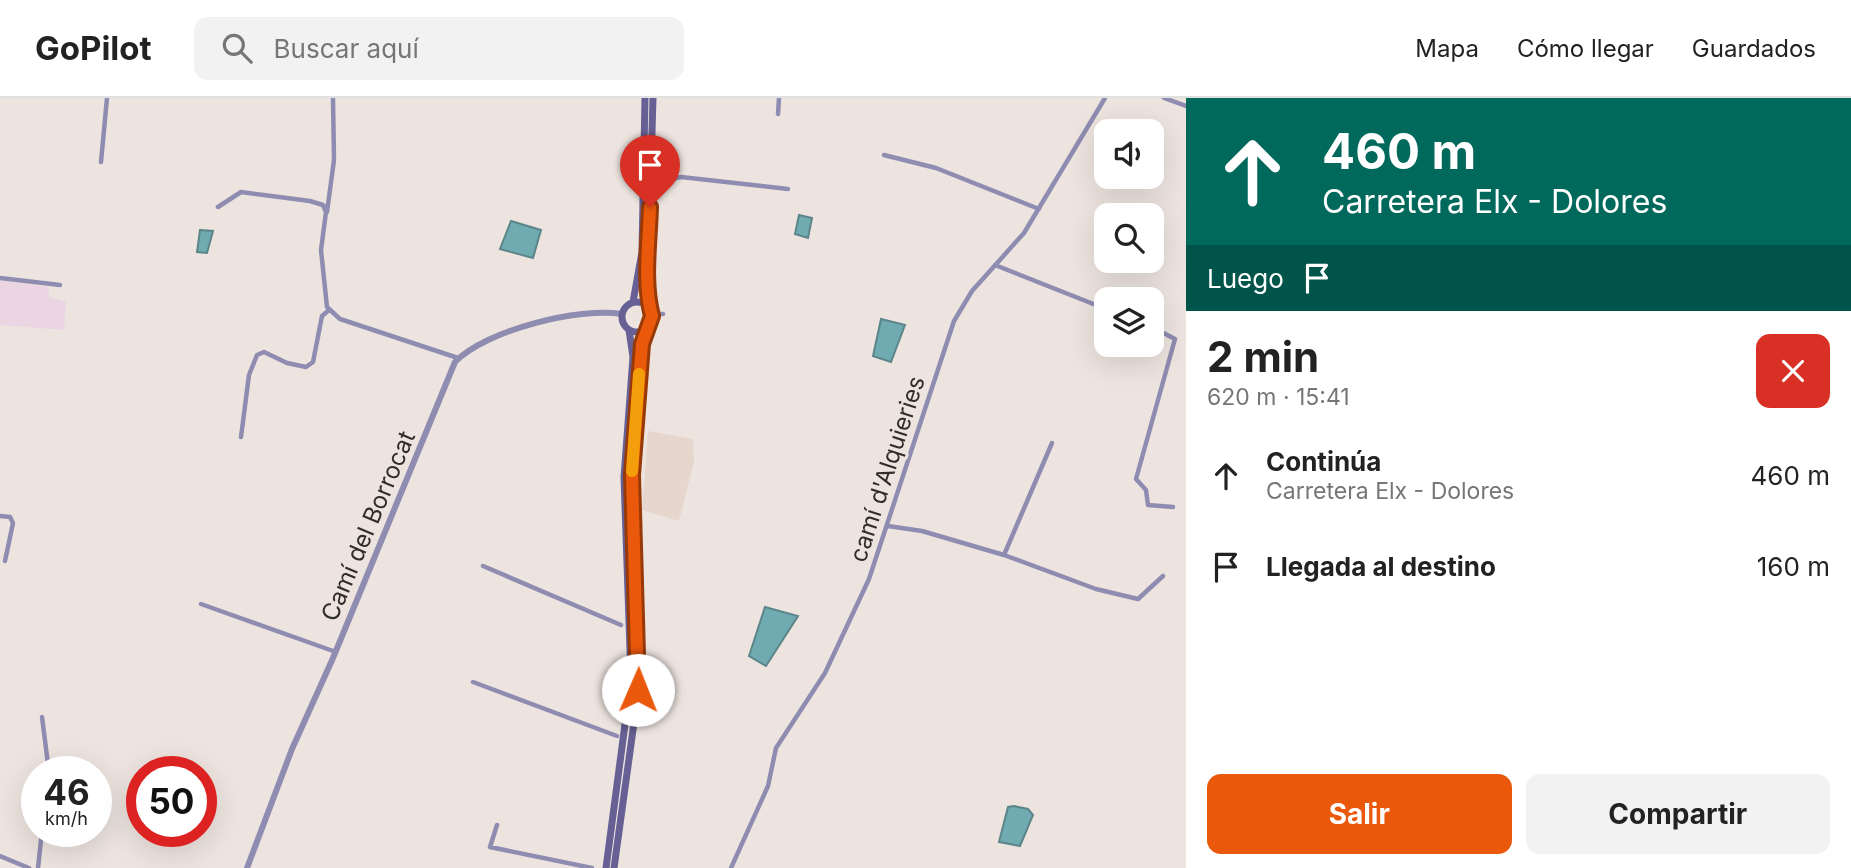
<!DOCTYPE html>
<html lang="es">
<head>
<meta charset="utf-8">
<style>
  :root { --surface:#fff; --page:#f2f2f2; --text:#222; --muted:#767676; --line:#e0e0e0; --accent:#ea580c }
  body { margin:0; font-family:Inter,sans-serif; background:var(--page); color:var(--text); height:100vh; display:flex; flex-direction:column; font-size:26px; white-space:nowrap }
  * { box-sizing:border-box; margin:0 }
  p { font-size:23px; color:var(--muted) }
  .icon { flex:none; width:38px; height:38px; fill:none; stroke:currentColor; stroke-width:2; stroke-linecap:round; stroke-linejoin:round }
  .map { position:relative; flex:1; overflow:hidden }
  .drawer { display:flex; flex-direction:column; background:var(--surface); width:665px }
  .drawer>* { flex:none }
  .top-card { background:#00695c; color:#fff; overflow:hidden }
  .tools { position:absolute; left:1094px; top:21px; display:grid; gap:14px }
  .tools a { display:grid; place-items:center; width:70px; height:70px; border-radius:14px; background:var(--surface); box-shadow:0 7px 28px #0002; font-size:35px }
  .speed { position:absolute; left:21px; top:658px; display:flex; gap:14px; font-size:35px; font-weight:700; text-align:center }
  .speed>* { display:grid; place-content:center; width:91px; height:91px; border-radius:50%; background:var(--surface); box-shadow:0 7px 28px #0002; line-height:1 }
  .speed small { font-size:18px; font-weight:400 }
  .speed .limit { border:10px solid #d22; background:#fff; color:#111 }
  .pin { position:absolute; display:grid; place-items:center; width:60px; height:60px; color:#fff; margin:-72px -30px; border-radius:50% 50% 50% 0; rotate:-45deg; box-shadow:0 0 7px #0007 }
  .pin .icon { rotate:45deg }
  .me { position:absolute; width:77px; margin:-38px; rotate:1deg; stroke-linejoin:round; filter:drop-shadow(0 0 5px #0008) }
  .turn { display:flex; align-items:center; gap:24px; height:147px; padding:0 21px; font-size:32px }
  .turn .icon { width:91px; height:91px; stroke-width:2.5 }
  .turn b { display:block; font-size:49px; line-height:60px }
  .then { display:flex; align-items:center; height:66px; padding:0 21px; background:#0003; gap:14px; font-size:26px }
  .round { display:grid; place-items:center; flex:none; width:74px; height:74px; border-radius:14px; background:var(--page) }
  .summary { display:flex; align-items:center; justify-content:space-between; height:119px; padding:0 21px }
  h1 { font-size:42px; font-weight:700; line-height:52px }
  .cta { display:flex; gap:14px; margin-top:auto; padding:14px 21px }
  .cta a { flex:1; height:80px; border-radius:14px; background:var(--accent); color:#fff; font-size:28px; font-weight:700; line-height:80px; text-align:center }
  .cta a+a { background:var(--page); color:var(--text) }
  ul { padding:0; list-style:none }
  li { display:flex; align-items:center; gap:21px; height:91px; padding:0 21px }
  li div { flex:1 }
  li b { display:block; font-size:26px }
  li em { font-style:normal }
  header { display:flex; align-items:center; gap:42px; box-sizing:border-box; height:98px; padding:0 35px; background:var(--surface); border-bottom:2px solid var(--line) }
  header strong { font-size:33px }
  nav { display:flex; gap:38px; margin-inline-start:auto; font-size:24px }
  .search { width:490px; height:63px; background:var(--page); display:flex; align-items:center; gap:18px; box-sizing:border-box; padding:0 24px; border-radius:14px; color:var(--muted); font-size:26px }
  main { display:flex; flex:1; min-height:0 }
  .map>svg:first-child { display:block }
  .built { fill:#e6d6cd }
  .industrial { fill:#ebd5e3 }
  .water { fill:#6fabb1; stroke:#5c8589; stroke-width:2 }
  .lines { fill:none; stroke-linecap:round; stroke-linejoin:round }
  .minor { stroke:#8f8cb1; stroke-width:4.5 }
  .tertiary { stroke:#8f8cb1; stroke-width:6 }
  .secondary { stroke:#666095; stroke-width:7 }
  .route-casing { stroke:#983908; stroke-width:18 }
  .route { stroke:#ea580c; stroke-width:12 }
  .slow { stroke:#f59e0b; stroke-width:12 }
  .labels { text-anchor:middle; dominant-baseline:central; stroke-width:6; stroke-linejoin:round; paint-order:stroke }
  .street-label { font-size:24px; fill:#312d2b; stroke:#ede4df }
</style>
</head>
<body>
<header>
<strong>GoPilot</strong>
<div class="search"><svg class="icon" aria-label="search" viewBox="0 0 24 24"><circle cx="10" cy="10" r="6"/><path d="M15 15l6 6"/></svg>Buscar aquí</div>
<nav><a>Mapa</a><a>Cómo llegar</a><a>Guardados</a></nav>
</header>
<main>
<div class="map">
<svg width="1186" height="770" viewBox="0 0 1186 770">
  <rect width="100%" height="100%" fill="#ede4df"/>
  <path class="built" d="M648 333 693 341 694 363 679 423 642 412Z"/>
  <path class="industrial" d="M0 182 49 189V199L66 204 64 232 0 227Z"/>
  <path class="water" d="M799 117 812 120 808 140 795 136Z
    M511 123 541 132 533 160 500 151Z
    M200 132 213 133 207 155 197 154Z
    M881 221 905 227 891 264 873 258Z
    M765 509 798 518 766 568 749 558Z
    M1014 708 1028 711 1033 717 1020 748 999 744 1008 709Z"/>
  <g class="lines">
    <path class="minor" d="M1164 0 1186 8
      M778 16 779 0
      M884 57 936 70 1039 111
      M101 64 107 0
      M661 83 681 79 788 91
      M218 109 241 94 310 103 323 107 326 114 321 152 327 209 340 221 458 260
      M327 114 334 62 333 0
      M995 167 1106 211
      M0 180 60 187
      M651 216H663
      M1152 229 1175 241 1136 381 1146 392 1148 407 1173 409
      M241 339 249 277 257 257 264 254 287 265 306 269 313 264 322 218 329 212
      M0 418 10 419 13 425 5 463
      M888 428 922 433 1004 457 1052 345
      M1004 457 1096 491 1138 501 1163 478
      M483 468 621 527
      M201 506 336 554
      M473 584 617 638
      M42 619 49 674
      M497 727 490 749 592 770
      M0 758 29 770
      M38 770 42 733
      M731 770 768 688 776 650 825 575 869 481 954 223 972 193 1024 135 1105 0"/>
    <path class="tertiary" d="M247 770 292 651 333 560 455 264C486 232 579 209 622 216"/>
    <path class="secondary" d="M622 219a15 15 0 1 1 30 0a15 15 0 1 1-30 0Z
      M633 204 642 154 645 0
      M647 208 653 0
      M606 770 631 581 624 379 633 259 629 232
      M614 770 636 610 638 539 632 377 645 232"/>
  </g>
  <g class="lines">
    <defs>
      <path id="route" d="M638 592 632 377 642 246 652 218C643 184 649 145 650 109"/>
    </defs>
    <use href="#route" class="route-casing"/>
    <use href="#route" class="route"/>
    <path class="slow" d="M632 373 639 276"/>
  </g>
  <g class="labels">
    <g class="street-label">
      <text transform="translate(887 371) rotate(-72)">camí d'Alquieries</text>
      <text transform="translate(368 428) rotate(-67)">Camí del Borrocat</text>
    </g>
  </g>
</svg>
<div class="tools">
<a><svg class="icon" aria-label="sound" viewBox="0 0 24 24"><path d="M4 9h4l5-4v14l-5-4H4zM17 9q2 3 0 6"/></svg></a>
<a><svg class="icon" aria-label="search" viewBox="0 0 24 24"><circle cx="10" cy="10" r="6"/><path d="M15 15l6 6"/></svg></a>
<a><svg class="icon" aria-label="layers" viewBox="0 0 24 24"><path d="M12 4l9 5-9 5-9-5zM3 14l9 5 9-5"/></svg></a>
</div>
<div class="speed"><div>46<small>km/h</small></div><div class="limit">50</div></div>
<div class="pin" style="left:650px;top:109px;background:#d93025"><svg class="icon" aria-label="arrive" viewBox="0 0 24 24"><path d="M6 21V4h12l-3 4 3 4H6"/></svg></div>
<svg class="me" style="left:638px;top:592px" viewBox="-20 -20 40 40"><circle r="19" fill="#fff"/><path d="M0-13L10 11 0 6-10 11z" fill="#ea580c"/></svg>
</div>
<section class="drawer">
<div class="top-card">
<div class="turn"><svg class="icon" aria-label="ahead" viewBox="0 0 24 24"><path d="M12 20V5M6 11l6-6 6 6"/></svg><div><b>460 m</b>Carretera Elx - Dolores</div></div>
<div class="then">Luego<svg class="icon" aria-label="arrive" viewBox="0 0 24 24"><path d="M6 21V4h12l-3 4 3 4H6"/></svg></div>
</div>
<div class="summary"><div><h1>2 min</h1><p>620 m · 15:41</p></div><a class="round" style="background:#d93025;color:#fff"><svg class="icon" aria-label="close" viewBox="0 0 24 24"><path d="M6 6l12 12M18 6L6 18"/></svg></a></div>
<ul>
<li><svg class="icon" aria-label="ahead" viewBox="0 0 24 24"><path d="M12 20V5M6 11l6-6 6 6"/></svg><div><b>Continúa</b><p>Carretera Elx - Dolores</p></div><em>460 m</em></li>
<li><svg class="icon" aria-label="arrive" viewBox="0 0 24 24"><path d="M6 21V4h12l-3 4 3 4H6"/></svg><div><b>Llegada al destino</b></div><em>160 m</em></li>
</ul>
<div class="cta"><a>Salir</a><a>Compartir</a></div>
</section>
</main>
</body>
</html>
